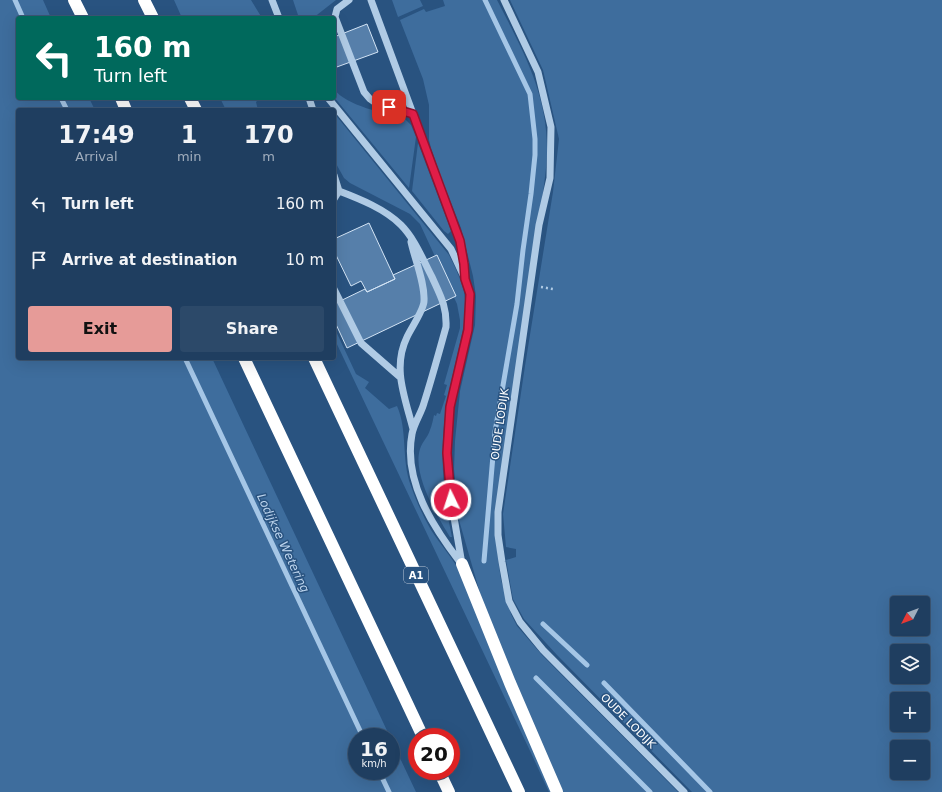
<!DOCTYPE html>
<html lang="en">
<head>
<meta charset="utf-8">
<style>
  :root { --surface:#1f3e60; --page:#2c4969; --text:#f1f3f6; --muted:#a1aebd; --line:#3c5775; --accent:#e69b98 }
  body { margin:0; font-family:"DejaVu Sans",sans-serif; background:var(--page); color:var(--text); height:100vh; display:flex; flex-direction:column; font-size:15px; white-space:nowrap }
  * { box-sizing:border-box; margin:0 }
  p { font-size:13px; color:var(--muted) }
  .icon { flex:none; width:22px; height:22px; fill:none; stroke:currentColor; stroke-width:2; stroke-linecap:round; stroke-linejoin:round }
  .map { position:relative; flex:1; overflow:hidden }
  .sheet { position:absolute; left:16px; top:108px; width:320px; height:252px; display:flex; flex-direction:column; background:var(--surface); border-radius:4px; box-shadow:0 4px 16px #0002,0 0 0 1px var(--line) }
  .sheet>* { flex:none }
  .guide { position:absolute; left:16px; top:16px; width:320px; height:84px; border-radius:4px; box-shadow:0 4px 16px #0002,0 0 0 1px var(--line); background:#00695c; color:#fff; overflow:hidden }
  .needle { width:26px; rotate:228deg }
  .fabs { position:absolute; left:890px; top:596px; display:grid; gap:8px }
  .fabs a { display:grid; place-items:center; width:40px; height:40px; border-radius:4px; background:var(--surface); box-shadow:0 4px 16px #0002,0 0 0 1px var(--line); font-size:20px }
  .speed { position:absolute; left:348px; top:728px; display:flex; gap:8px; font-size:20px; font-weight:700; text-align:center }
  .speed>* { display:grid; place-content:center; width:52px; height:52px; border-radius:50%; background:var(--surface); box-shadow:0 4px 16px #0002,0 0 0 1px var(--line); line-height:1 }
  .speed small { font-size:10px; font-weight:400 }
  .speed .limit { border:6px solid #d22; background:#fff; color:#111 }
  .pin { position:absolute; display:grid; place-items:center; width:34px; height:34px; color:#fff; margin:-17px; border-radius:8px; box-shadow:0 2px 6px #0006 }
  .me { position:absolute; width:44px; margin:-22px; rotate:356deg; stroke-linejoin:round; filter:drop-shadow(0 0 3px #0008) }
  .turn { display:flex; align-items:center; gap:14px; height:84px; padding:0 12px; font-size:18px }
  .turn .icon { width:52px; height:52px; stroke-width:2.5 }
  .turn b { display:block; font-size:28px; line-height:34px }
  .eta { display:flex; justify-content:space-evenly; align-items:center; height:68px; text-align:center }
  .eta b { font-size:24px; font-weight:600; line-height:28px }
  .primary-button { display:flex; gap:8px; margin-top:auto; padding:8px 12px }
  .primary-button a { flex:1; height:46px; border-radius:4px; background:var(--accent); color:#111; font-size:16px; font-weight:600; line-height:46px; text-align:center }
  .primary-button a+a { background:var(--page); color:var(--text) }
  ul { padding:0; list-style:none }
  li { display:flex; align-items:center; gap:12px; height:56px; padding:0 12px }
  li div { flex:1 }
  li b { display:block; font-size:15px }
  li em { font-style:normal }
  .map>svg:first-child { display:block }
  .green { fill:#3e6d9d; fill-rule:evenodd }
  .lines { fill:none; stroke-linecap:round; stroke-linejoin:round }
  .stream { stroke:#a5c6e6; stroke-width:5 }
  .building { fill:#567faa; stroke:#d3e4f5 }
  .path { stroke:#b0cbe5; stroke-width:2.5; stroke-dasharray:2 3; stroke-linecap:butt }
  .minor { stroke:#b0cbe5; stroke-width:7 }
  .highway { stroke:#fff; stroke-width:12 }
  .route-casing { stroke:#92132f; stroke-width:10 }
  .route { stroke:#e11d48; stroke-width:7 }
  .labels { text-anchor:middle; dominant-baseline:central; stroke-width:3; stroke-linejoin:round; paint-order:stroke }
  .shield { fill:#295380; stroke:#bfcbd9; stroke-width:1 }
  .shield-label { font-size:10px; font-weight:bold; fill:#fff }
  .street-label { font-size:11px; fill:#fff; stroke:#295380 }
  .water-label { font-size:12px; font-style:italic; fill:#bcd4ed; stroke:#295380 }
</style>
</head>
<body>
<div class="map">
<svg width="942" height="792" viewBox="0 0 942 792">
  <rect width="100%" height="100%" fill="#295380"/>
  <path class="green" d="M0 0H43L51 18H18V98H89L95 110H18V358H212L390 737H357V771H391V739L416 792H0Z
    M174 0H251L262 18H182Z
    M293 0H336L313 18H299Z
    M392 0H420L423 6 398 17Z
    M443 0H497C522 49 547 92 547 149 547 166 544 184 542 201L495 529 498 559 501 580 511 614 517 626 542 655 678 792H563L523 706 484 607 459 520 454 469 455 441 460 391 475 325 476 296 473 276 461 228 442 180 431 148 429 140V105L423 79 400 20 424 9 426 12 445 6Z
    M510 0H942V792H692L557 655 524 619 513 599 506 560 516 557V549L506 547 503 514 525 366 553 192 559 139 543 70ZM897 603H923V629H897ZM897 651H923V677H897ZM897 699H923V725H897ZM897 747H923V773H897Z
    M334 89C346 106 385 113 405 119L411 125 416 137 409 188 334 97Z
    M220 98H276L273 101 259 99 256 102 258 110H226Z
    M334 113 449 255C455 267 461 279 464 292 468 314 462 334 457 356 453 375 447 396 445 416 440 456 443 497 452 537H450C437 516 412 474 420 449 422 442 428 437 430 430 432 425 433 420 434 415L436 416 437 413 440 414 446 396 444 395 447 385 444 384 460 328V320L457 304 420 224 410 214 350 183 344 178 334 160Z
    M418 143 450 228 451 231 448 234 444 231 412 191Z
    M334 327 356 374 369 382 365 388 389 409 397 406C408 431 401 459 411 486 416 501 423 516 431 530 441 546 454 559 462 576L551 792H549L532 755 334 338Z"/>
  <g class="lines">
    <path class="stream" d="M15 0 23 18
      M61 98 67 110
      M185 358 363 737
      M484 561 495 432 517 304 523 250 531 194 535 155V139L530 94 485 0
      M543 624 587 665
      M536 678 650 792
      M604 683 710 792
      M379 771 389 792"/>
  </g>
  <path class="building" d="M367 24 378 52 334 68V37Z
    M369 223 395 279 367 292 361 281 351 286 334 251V239Z
    M437 255 456 296 347 348 334 320V304L365 289 367 292 395 279 393 275Z"/>
  <g class="lines">
    <path class="path" d="M541 287 553 289"/>
    <path class="minor" d="M272 0 279 18
      M349 0 337 9 335 17 364 92 370 99 377 104 413 113
      M371 0 460 241 465 264V275
      M504 0 538 72 551 127 550 178 539 225 498 512V535L502 562 509 601 520 622 543 650 684 792
      M309 98 313 110
      M328 98 451 249 465 279 470 295 468 330 450 407 447 453 451 500 462 564
      M334 175 339 191
      M339 191C360 199 385 209 401 225 415 239 423 260 432 277 440 295 447 306 446 327 439 352 432 378 424 403 421 414 414 423 412 434 403 481 433 527 460 562
      M334 199 339 191
      M411 242C415 260 425 283 424 301 424 310 411 328 407 337 392 368 405 397 413 429
      M334 289 361 343 400 377"/>
    <path class="highway" d="M74 0 83 18
      M144 0 153 18
      M121 98 126 110
      M190 98 196 110
      M244 358 423 737
      M314 358 519 792
      M462 564 510 683 557 792
      M439 771 449 792"/>
  </g>
  <g class="lines">
    <defs>
      <path id="route" d="M389 107 413 114 460 241 464 264 465 279 470 294 468 330 450 407 447 453 451 500"/>
    </defs>
    <use href="#route" class="route-casing"/>
    <use href="#route" class="route"/>
  </g>
  <g class="labels">
    <rect class="shield" x="404" y="567" width="24" height="16" rx="3"/>
    <g class="shield-label">
      <text x="416" y="575">A1</text>
    </g>
    <g class="street-label">
      <text transform="translate(500 424) rotate(-82)">OUDE LODIJK</text>
      <text transform="translate(628 721) rotate(45)">OUDE LODIJK</text>
    </g>
    <g class="water-label">
      <text transform="translate(283 543) rotate(65)">Lodijkse Wetering</text>
    </g>
  </g>
</svg>
<div class="fabs">
<a><svg class="needle" viewBox="-14 -14 28 28"><path d="M0-13l5 13h-10z" fill="#e53935"/><path d="M0 13l5-13h-10z" fill="#a1aebd"/></svg></a>
<a><svg class="icon" aria-label="layers" viewBox="0 0 24 24"><path d="M12 4l9 5-9 5-9-5zM3 14l9 5 9-5"/></svg></a>
<a>+</a>
<a>−</a>
</div>
<div class="speed"><div>16<small>km/h</small></div><div class="limit">20</div></div>
<div class="pin" style="left:389px;top:107px;background:#d93025"><svg class="icon" aria-label="arrive" viewBox="0 0 24 24"><path d="M6 21V4h12l-3 4 3 4H6"/></svg></div>
<svg class="me" style="left:451px;top:500px" viewBox="-20 -20 40 40"><circle r="17" fill="#e11d48" stroke="#fff" stroke-width="3"/><path d="M0-11L8 9 0 5-8 9z" fill="#fff"/></svg>
<div class="guide">
<div class="turn"><svg class="icon" aria-label="left" viewBox="0 0 24 24"><path d="M17 20v-9H6M10 6l-5 5 5 5"/></svg><div><b>160 m</b>Turn left</div></div>
</div>
<section class="sheet">
<div class="eta">
<div><b>17:49</b><p>Arrival</p></div>
<div><b>1</b><p>min</p></div>
<div><b>170</b><p>m</p></div>
</div>
<ul>
<li><svg class="icon" aria-label="left" viewBox="0 0 24 24"><path d="M17 20v-9H6M10 6l-5 5 5 5"/></svg><div><b>Turn left</b></div><em>160 m</em></li>
<li><svg class="icon" aria-label="arrive" viewBox="0 0 24 24"><path d="M6 21V4h12l-3 4 3 4H6"/></svg><div><b>Arrive at destination</b></div><em>10 m</em></li>
</ul>
<div class="primary-button"><a>Exit</a><a>Share</a></div>
</section>
</div>
</body>
</html>
